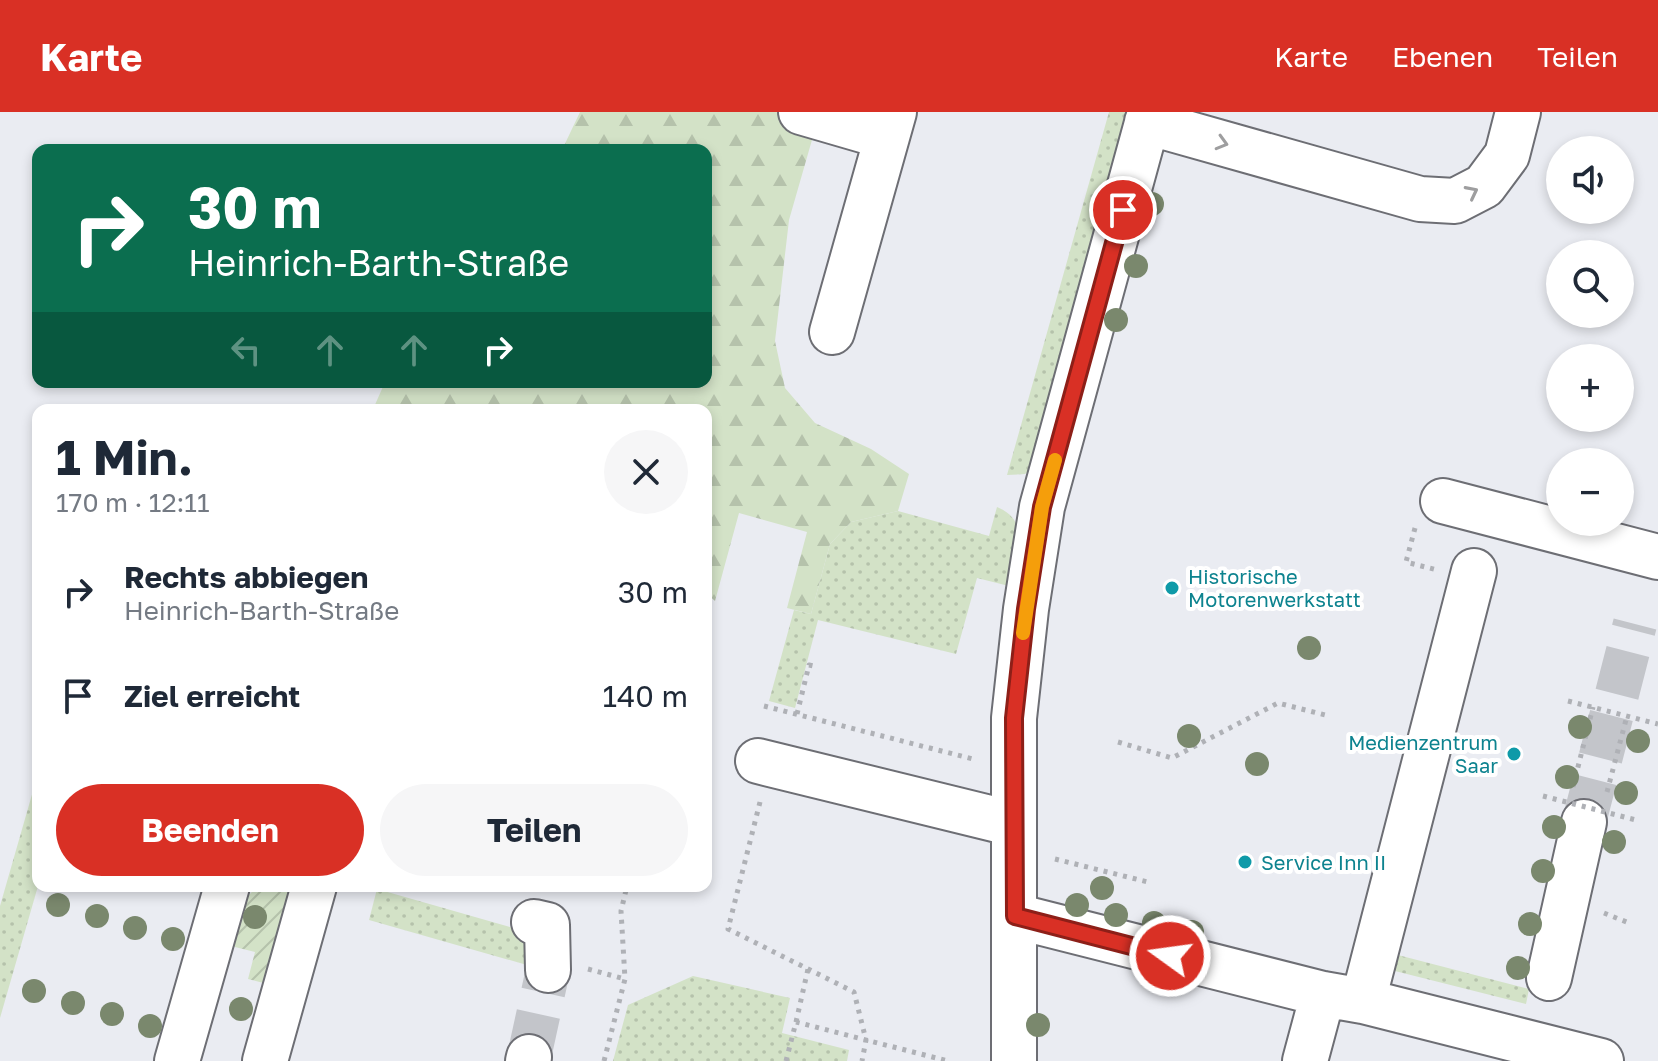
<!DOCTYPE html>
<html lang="de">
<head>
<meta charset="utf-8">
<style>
  :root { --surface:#fff; --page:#f6f6f7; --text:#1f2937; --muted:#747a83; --accent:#d93025 }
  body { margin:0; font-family:"Golos Text",sans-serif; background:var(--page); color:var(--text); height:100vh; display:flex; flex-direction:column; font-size:30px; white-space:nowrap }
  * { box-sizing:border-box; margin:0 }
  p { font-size:26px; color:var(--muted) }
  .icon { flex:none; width:44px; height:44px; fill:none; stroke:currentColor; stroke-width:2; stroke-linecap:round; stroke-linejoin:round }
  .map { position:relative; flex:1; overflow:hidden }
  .panel { position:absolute; left:32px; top:292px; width:680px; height:488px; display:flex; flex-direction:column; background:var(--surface); border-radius:16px; box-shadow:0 4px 12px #0003 }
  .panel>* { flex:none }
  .guide { position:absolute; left:32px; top:32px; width:680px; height:244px; border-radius:16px; box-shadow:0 4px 12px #0003; background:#0b6e4f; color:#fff; overflow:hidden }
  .tools { position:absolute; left:1546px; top:24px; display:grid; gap:16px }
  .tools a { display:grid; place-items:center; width:88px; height:88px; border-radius:50%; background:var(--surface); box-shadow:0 4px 12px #0003; font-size:40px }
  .pin { position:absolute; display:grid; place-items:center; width:68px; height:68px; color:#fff; margin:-34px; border:4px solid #fff; border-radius:50%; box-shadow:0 2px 8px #0007 }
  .me { position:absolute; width:88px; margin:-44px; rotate:284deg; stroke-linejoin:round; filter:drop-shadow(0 0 6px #0008) }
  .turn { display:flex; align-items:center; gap:28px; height:168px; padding:0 24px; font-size:36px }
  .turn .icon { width:104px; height:104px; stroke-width:2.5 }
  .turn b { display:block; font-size:56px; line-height:68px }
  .lanes { display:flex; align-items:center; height:76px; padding:0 24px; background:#0003; justify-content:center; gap:40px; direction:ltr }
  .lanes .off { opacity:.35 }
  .round { display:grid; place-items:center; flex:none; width:84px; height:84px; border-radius:42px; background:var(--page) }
  .head { display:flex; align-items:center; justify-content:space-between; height:136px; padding:0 24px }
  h1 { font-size:48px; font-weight:700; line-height:60px }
  .cta { display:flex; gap:16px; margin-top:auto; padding:16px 24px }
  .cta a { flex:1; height:92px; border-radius:48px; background:var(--accent); color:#fff; font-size:32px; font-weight:700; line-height:92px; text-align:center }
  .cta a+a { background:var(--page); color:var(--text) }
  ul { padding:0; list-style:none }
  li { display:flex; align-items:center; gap:24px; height:104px; padding:0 24px }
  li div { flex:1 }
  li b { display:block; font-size:30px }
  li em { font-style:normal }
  header { display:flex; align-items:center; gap:48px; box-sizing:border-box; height:112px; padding:0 40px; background:var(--accent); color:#fff }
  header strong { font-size:38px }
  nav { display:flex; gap:44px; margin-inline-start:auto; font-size:28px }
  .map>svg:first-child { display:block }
  .grass { fill:url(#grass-dots) }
  .forest { fill:url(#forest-firs) }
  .garden { fill:url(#garden-furrows) }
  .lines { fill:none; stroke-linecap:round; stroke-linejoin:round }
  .minor-tunnel { stroke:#c3c5ca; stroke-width:44; stroke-dasharray:44 22; stroke-linecap:butt }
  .minor-casing { stroke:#6d6e74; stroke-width:48 }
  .path { stroke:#afb1b6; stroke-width:5; stroke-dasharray:4 6; stroke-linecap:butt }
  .minor { stroke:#fff; stroke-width:44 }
  .path-bridge { stroke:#afb1b6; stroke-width:5; stroke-dasharray:4 6; stroke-linecap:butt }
  .tree { fill:#7a886d }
  .oneway { stroke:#9e9e9f }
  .route-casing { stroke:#8d1f18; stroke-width:20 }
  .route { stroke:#d93025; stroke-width:14 }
  .slow { stroke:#f59e0b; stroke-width:14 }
  .culture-dot { fill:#0f9aa8; stroke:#fff; stroke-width:3 }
  .labels { text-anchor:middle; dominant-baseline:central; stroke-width:8; stroke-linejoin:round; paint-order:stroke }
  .culture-label { font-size:20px; fill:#0d838f; stroke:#fff; text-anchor:start }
</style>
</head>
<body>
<header>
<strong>Karte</strong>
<nav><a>Karte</a><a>Ebenen</a><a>Teilen</a></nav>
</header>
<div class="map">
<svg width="1658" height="949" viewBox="0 0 1658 949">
  <defs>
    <pattern id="grass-dots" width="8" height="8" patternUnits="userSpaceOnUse" patternTransform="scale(2)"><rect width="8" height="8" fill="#d3e2c7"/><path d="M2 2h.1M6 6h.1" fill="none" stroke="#b5c2ab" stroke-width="1.8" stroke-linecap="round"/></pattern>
    <pattern id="forest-firs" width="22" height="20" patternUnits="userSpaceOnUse" patternTransform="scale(2)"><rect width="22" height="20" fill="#d3e2c7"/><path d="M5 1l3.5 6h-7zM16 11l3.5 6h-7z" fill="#b5c2ab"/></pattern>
    <pattern id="garden-furrows" width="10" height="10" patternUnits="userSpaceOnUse" patternTransform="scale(2)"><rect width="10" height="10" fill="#d3e2c7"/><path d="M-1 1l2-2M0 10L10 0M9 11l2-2" fill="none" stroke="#b5c2ab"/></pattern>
  </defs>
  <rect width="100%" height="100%" fill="#eaecf2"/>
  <path class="grass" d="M1109 0H1134L1034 355 1025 362 1007 363Z
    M997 395C1033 410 1016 444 1009 474L977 466 956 542 818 508 795 596 769 589 794 498 811 502 830 432 851 410 898 399 989 424Z
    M35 672 38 673V774L0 906V794Z
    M377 777 534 822 527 853 369 808Z
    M1394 842 1529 877 1526 892 1383 856Z
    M693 864 790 886 782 921 849 938 847 949H613L628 893Z"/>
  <path class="forest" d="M580 0H820L789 108 775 229 785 276 815 311 871 337 909 362 898 399 851 410 830 432 811 502 787 496 807 420 739 401 715 489 706 481V298H386L374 295 385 270H706V38H562Z"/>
  <path class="garden" d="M257 774H296L267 872 248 867 255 840 231 834 241 792Z"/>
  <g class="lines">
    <path class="minor-tunnel" d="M1584 710 1635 512
      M529 945 548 858"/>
    <defs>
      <path id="minor" d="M801 0 887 25
        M1147 10 1420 87 1455 89 1484 74 1507 43 1518 0
        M832 220 894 0
        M1443 389 1658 445
        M758 649 1014 712
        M1015 804 1323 882 1363 889 1601 949
        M534 810 547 813 548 858
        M1549 866 1584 710
        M1363 889 1474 459
        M177 949 227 774
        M265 949 314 774
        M528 949 529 945
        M1014 949V606L1026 497 1042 395 1150 0
        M1305 949 1323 882"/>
    </defs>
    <use href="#minor" class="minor-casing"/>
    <path class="path" d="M1415 416 1406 450 1437 458
      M764 594 977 648
      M797 602 809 553 818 555
      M1118 630 1172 646 1278 591 1329 604
      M1573 675 1593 595
      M1607 680 1627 604
      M760 690 728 817 854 880 866 928 862 949
      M1055 747 1148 770
      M1604 801 1629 811
      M588 857 625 867
      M796 910 808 857
      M604 949 625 867 621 799 627 774
      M786 949 796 910 948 949"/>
    <use href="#minor" class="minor"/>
    <path class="path-bridge" d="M1568 589 1658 612
      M1543 684 1636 708"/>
  </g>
  <g class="tree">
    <circle cx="1152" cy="92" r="12"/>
    <circle cx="1136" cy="154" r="12"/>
    <circle cx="1116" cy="208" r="12"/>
    <circle cx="1309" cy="536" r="12"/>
    <circle cx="1580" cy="615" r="12"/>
    <circle cx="1189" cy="624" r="12"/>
    <circle cx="1638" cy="629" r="12"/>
    <circle cx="1257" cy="652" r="12"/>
    <circle cx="1567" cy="665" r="12"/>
    <circle cx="1626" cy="681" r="12"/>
    <circle cx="1554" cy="715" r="12"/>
    <circle cx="1614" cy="730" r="12"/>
    <circle cx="1543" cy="759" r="12"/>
    <circle cx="1102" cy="776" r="12"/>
    <circle cx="58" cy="793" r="12"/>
    <circle cx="1077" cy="793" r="12"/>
    <circle cx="1116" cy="803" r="12"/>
    <circle cx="97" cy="804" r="12"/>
    <circle cx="255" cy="805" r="12"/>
    <circle cx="1154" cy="811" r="12"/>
    <circle cx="1530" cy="812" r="12"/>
    <circle cx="135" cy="816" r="12"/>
    <circle cx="1192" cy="820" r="12"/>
    <circle cx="173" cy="827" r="12"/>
    <circle cx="1518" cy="856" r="12"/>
    <circle cx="34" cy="879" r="12"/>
    <circle cx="73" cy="891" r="12"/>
    <circle cx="241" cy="897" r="12"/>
    <circle cx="112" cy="902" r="12"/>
    <circle cx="1038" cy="913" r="12"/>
    <circle cx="150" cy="914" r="12"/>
  </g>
  <defs><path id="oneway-chevron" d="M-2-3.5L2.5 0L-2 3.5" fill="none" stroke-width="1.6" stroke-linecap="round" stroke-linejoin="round" transform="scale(2)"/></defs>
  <g class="oneway">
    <use href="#oneway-chevron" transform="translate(1222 31) rotate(16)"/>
    <use href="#oneway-chevron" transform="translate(1472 80) rotate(-27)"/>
  </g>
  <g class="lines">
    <defs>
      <path id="route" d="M1123 98 1042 395 1026 497 1014 606 1015 804 1170 844"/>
    </defs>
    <use href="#route" class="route-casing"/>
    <use href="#route" class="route"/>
    <path class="slow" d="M1023 521 1042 395 1055 348"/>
  </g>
  <g class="culture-dot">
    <circle cx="1172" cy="476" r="8"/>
    <circle cx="1514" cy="642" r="8"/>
    <circle cx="1245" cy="750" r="8"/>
  </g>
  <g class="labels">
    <g class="culture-label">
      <text x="1188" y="464">Historische<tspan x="1188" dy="23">Motorenwerkstatt</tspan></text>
      <text x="1498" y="630" text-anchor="end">Medienzentrum<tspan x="1498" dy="23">Saar</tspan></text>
      <text x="1261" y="750">Service Inn II</text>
    </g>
  </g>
</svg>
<div class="tools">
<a><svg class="icon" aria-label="sound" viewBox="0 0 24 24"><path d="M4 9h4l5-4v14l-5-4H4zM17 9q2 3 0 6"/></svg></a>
<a><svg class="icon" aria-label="search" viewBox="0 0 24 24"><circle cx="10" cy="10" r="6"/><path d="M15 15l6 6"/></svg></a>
<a>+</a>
<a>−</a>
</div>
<div class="pin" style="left:1123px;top:98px;background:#d93025"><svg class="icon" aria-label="arrive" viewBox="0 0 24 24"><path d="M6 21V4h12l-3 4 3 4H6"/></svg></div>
<svg class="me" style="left:1170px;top:844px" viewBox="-20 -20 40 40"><circle r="17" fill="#d93025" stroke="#fff" stroke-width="3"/><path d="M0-11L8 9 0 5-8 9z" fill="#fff"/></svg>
<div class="guide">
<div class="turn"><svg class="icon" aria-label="right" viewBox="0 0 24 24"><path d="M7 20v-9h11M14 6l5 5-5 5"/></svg><div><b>30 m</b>Heinrich-Barth-Straße</div></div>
<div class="lanes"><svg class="icon off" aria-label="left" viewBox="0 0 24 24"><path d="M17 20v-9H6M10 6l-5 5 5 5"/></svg><svg class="icon off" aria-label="ahead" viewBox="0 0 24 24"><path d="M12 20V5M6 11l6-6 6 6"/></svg><svg class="icon off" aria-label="ahead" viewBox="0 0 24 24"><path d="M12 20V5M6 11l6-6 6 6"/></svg><svg class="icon" aria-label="right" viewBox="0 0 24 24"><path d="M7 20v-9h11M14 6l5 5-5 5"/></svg></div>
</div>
<section class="panel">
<div class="head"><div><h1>1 Min.</h1><p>170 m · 12:11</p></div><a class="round"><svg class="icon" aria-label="close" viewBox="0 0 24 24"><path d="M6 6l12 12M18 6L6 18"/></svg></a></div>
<ul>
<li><svg class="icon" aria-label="right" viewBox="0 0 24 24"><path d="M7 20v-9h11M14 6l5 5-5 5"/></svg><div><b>Rechts abbiegen</b><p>Heinrich-Barth-Straße</p></div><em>30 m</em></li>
<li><svg class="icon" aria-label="arrive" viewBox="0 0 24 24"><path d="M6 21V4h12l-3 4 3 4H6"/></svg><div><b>Ziel erreicht</b></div><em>140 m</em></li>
</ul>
<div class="cta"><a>Beenden</a><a>Teilen</a></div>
</section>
</div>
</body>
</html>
